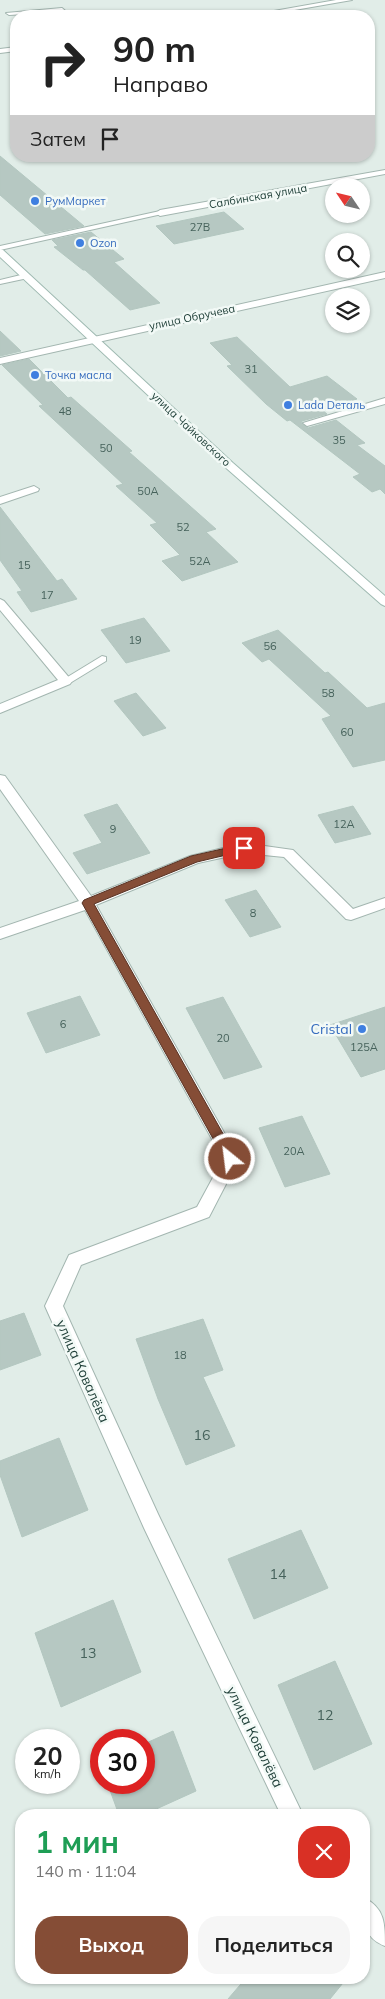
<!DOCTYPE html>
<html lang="ru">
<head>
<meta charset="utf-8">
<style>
  :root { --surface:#fff; --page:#f6f6f6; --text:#222; --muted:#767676; --accent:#854d36 }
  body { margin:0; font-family:Mulish,sans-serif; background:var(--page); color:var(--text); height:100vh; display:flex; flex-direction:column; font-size:19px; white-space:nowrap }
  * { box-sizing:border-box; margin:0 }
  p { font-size:16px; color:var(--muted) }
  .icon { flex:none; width:28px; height:28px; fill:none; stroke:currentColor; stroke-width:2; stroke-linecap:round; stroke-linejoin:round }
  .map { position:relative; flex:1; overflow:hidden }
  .sheet { position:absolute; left:15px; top:1809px; width:355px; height:175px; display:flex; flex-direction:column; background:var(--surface); border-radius:20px; box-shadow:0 1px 4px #0004 }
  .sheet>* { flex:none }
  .hud { position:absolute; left:10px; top:10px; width:365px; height:152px; border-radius:20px; box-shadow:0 1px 4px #0004; background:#fff; color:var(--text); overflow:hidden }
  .needle { width:32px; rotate:305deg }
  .buttons { position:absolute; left:325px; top:178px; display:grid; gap:10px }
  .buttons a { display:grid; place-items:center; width:45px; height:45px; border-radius:50%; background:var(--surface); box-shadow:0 1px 4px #0004; font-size:25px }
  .speed { position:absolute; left:15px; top:1729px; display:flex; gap:10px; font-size:25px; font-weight:700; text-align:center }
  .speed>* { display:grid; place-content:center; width:65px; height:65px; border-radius:50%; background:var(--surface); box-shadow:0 1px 4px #0004; line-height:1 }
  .speed small { font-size:12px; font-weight:400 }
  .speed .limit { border:8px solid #d22; background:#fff; color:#111 }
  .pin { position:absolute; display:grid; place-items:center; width:42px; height:42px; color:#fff; margin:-21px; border-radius:10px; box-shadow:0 2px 8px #0006 }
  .me { position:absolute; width:55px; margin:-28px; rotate:331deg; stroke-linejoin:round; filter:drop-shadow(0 0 4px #0008) }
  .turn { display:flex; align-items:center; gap:18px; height:105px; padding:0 20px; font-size:22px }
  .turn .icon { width:65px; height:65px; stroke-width:2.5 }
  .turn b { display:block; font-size:35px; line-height:42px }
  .then { display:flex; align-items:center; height:48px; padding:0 20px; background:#0003; gap:10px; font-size:19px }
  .round { display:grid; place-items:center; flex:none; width:52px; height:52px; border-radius:20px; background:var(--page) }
  .headline { display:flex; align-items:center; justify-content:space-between; height:85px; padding:0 20px }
  h1 { font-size:30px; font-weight:700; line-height:38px; color:#1e9e55 }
  .cta { display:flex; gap:10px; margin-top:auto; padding:10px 20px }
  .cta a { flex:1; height:58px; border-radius:20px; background:var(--accent); color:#fff; font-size:20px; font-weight:700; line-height:58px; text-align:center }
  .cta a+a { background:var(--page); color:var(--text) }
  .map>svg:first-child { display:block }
  .building { fill:#b6c8c2; stroke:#b3c7c0 }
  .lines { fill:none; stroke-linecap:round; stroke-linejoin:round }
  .service-casing { stroke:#a3b6b0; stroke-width:2 }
  .minor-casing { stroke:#a3b6b0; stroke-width:2 }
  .secondary-casing { stroke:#9fbab2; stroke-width:2 }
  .service { fill:#fff; fill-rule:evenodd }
  .minor { fill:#fff; fill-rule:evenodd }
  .secondary { fill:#fff; fill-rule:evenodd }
  .route { fill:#854d36; stroke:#563223 }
  .shop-dot { fill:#3f7fe0; stroke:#f2f9f6; stroke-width:2 }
  .labels { text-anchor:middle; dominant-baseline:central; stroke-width:5; stroke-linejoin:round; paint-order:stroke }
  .far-street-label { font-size:11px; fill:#204039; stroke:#f2f9f6 }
  .far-shop-label { font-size:11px; fill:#366cbe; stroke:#f2f9f6; text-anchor:start }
  .number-label { font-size:11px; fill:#46625b }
  .shop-label { font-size:14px; fill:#366cbe; stroke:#f2f9f6; text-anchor:end }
  .street-label { font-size:14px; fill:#204039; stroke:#f2f9f6 }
  .near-number-label { font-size:14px; fill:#46625b }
</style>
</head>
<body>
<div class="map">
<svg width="385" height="1999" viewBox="0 0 385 1999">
  <rect width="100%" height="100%" fill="#e1ede8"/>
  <path class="building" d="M0 156 84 226 45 234 0 195Z
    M224 212 244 229 174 244 156 226Z
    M91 232 124 259 114 262 160 303 130 310 85 270H83L54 247 58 246 52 240Z
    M0 331 21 351 0 356Z
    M237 337 290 387 327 376 357 399 322 410 327 414 302 421 301 423 308 428 336 420 365 443 357 445 385 466V494L380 489 372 492 353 477 360 474 290 420 287 421 266 404 227 366 232 365 210 343Z
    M29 359 68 398 71 397 132 451 129 452 216 529 206 532 238 562 182 581 162 561 180 555 150 525 157 523 116 486 123 484 39 406 43 405 2 365Z
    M0 507 57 581 62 579 77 599 31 612 17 592 22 591 0 560Z
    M144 618 170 651 126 663 101 630Z
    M278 630 325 673 328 672 367 708 385 703V760L353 767 322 719 331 716 269 659 262 662 242 643Z
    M136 693 166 728 143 736 114 701Z
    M117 804 150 853 87 874 73 853 102 843 84 815Z
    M353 806 371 834 335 843 318 815Z
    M256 890 281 927 250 937 225 900Z
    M80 996 100 1035 46 1053 27 1013Z
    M223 997 262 1067 224 1079 186 1008Z
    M385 1007V1069L361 1077 330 1025Z
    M302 1116 330 1174 285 1187 259 1128Z
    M24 1313 41 1355 0 1370V1321Z
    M203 1319 223 1370 203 1377 235 1446 186 1465 158 1399 136 1339Z
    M59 1438 88 1510 22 1537 0 1475V1461Z
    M301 1530 328 1588 254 1619 228 1559Z
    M113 1600 141 1672 61 1707 35 1633Z
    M335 1661 372 1744 314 1770 278 1685Z
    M173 1731 196 1791 143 1815H119L107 1782H144V1744Z
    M246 1978H347L330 1999H228Z"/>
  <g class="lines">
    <defs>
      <path id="service" d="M62 8 71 16H65L61 12 9 15 6 13Z
        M160 211 162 212V214L0 250V246Z
        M25 274 29 276 28 278 0 284V280Z
        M385 398V404L307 426 303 423Z
        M102 656 106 657V661L70 683H62L61 681Z"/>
      <path id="minor" d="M336 0H352L260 16H246Z
        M16 47V51L0 53V49Z
        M385 170V174L160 216 156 213 160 210Z
        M385 272V278L0 364V358Z
        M34 486 39 489 38 491 0 504V497Z
        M0 599 4 601 72 681 70 684 0 713V704L58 680 0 610Z
        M0 775 5 776 91 896 190 856 244 843 293 850 353 909 385 898V908L351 920 346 919 284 857 244 853 198 863 96 905 239 1159 209 1217 81 1265 63 1306 158 1514 303 1815H281L144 1528 45 1306 69 1255 197 1207 223 1159 85 910 0 939V928L79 901 0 789Z
        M364 1898C385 1908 385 1924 385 1946 362 1937 363 1919 364 1898Z"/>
      <path id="secondary" d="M0 249 3 250 233 463 385 596V606L381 604 225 467 0 257Z"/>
    </defs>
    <use href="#service" class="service-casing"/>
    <use href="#minor" class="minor-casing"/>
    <use href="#secondary" class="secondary-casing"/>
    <use href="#service" class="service"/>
    <use href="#minor" class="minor"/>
    <use href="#secondary" class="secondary"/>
  </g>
  <path class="route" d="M244 844 249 848 247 850 197 862 94 904 235 1155 237 1159 235 1162H226L82 903 84 900 191 856Z"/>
  <g class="shop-dot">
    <circle cx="35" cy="201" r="5"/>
    <circle cx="80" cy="243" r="5"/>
    <circle cx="35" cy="375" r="5"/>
    <circle cx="288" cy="405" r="5"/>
    <circle cx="362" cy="1029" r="5"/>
  </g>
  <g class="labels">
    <g class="far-street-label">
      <text transform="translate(258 196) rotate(-10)">Салбинская улица</text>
      <text transform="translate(192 317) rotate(-12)">улица Обручева</text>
      <text transform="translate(191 429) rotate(43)">улица Чайковского</text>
    </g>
    <g class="far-shop-label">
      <text x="45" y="201">РумМаркет</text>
      <text x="90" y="243">Ozon</text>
      <text x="45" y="375">Точка масла</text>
      <text x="298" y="405">Lada Dеталь</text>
    </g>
    <g class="number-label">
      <text x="200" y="227">27В</text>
      <text x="251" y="369">31</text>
      <text x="65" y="411">48</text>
      <text x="339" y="440">35</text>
      <text x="106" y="448">50</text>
      <text x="148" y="491">50А</text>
      <text x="183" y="527">52</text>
      <text x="200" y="561">52А</text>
      <text x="24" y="565">15</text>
      <text x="47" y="595">17</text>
      <text x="135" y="640">19</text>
      <text x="270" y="646">56</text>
      <text x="328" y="693">58</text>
      <text x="347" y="732">60</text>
      <text x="344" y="824">12А</text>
      <text x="113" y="829">9</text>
      <text x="253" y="913">8</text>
      <text x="63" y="1024">6</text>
      <text x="223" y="1038">20</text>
      <text x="364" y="1047">125А</text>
      <text x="294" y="1151">20А</text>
      <text x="180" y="1355">18</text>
    </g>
    <g class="shop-label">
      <text x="352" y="1029">Cristal</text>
    </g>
    <g class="street-label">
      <text transform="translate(83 1371) rotate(66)">улица Ковалёва</text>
      <text transform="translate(255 1737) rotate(64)">улица Ковалёва</text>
    </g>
    <g class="near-number-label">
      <text x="202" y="1435">16</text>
      <text x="278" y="1574">14</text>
      <text x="88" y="1653">13</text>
      <text x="325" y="1715">12</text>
    </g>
  </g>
</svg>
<div class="buttons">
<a><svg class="needle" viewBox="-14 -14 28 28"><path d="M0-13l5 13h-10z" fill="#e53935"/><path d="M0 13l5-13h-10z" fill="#767676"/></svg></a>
<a><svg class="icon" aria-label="search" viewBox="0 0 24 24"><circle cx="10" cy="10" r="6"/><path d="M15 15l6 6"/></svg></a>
<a><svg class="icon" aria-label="layers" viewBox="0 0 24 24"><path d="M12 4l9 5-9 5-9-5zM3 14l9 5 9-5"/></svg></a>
</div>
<div class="speed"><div>20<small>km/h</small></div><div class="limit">30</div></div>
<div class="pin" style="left:244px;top:848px;background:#d93025"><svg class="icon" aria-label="arrive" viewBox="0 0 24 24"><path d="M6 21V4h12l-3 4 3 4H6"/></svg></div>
<svg class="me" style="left:230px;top:1159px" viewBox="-20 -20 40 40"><circle r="17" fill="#854d36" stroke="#fff" stroke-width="3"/><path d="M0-11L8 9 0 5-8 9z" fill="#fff"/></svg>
<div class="hud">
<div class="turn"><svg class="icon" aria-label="right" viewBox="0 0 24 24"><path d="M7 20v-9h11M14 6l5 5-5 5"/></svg><div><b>90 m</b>Направо</div></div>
<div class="then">Затем<svg class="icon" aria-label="arrive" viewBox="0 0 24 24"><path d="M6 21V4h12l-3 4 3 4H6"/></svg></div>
</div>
<section class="sheet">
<div class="headline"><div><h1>1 мин</h1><p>140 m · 11:04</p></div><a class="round" style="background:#d93025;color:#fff"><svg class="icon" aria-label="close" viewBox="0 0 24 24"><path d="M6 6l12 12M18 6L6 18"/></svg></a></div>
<div class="cta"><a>Выход</a><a>Поделиться</a></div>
</section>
</div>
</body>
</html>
